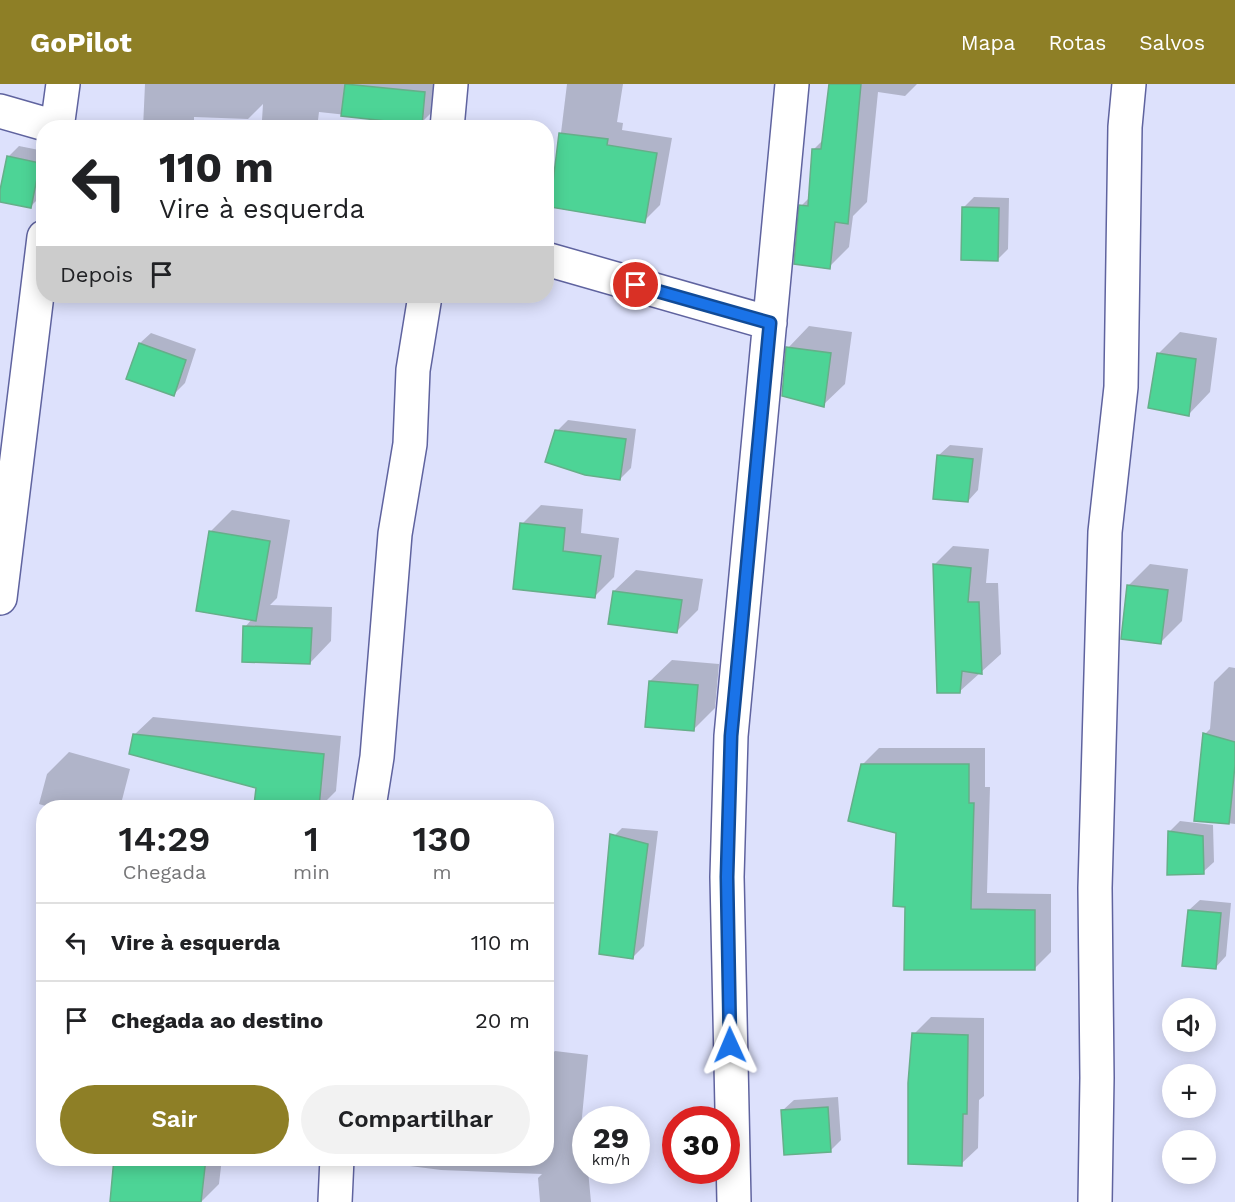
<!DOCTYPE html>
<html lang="pt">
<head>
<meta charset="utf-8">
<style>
  :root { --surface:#fff; --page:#f2f2f2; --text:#202124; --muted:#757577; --line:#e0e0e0; --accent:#8e7f26 }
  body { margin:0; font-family:"Work Sans",sans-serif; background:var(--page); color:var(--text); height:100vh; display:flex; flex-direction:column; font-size:22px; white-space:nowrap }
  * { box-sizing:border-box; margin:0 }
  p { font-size:20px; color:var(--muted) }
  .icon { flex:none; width:33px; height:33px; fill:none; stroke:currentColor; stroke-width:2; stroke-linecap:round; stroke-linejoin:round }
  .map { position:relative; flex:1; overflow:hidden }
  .sheet { position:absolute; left:36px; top:716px; width:518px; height:366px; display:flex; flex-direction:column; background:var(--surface); border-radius:24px; box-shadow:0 3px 15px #0003 }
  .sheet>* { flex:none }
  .guide { position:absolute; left:36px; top:36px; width:518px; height:183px; border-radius:24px; box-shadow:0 3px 15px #0003; background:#fff; color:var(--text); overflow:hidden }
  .fabs { position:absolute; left:1162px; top:914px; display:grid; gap:12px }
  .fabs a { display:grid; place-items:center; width:54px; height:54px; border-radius:50%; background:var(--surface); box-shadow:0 3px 15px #0003; font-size:30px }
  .speed { position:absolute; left:572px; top:1022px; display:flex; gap:12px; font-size:30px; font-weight:700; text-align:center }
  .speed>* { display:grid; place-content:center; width:78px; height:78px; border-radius:50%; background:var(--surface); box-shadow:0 3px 15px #0003; line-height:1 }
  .speed small { font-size:15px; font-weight:400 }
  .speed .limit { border:9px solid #d22; background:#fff; color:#111 }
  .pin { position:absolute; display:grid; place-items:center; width:51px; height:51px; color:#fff; margin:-26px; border:3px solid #fff; border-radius:50%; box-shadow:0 2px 6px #0007 }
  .me { position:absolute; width:66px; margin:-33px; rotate:359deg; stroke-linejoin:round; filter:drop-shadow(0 0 4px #0008) }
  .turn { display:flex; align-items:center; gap:21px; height:126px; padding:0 24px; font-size:27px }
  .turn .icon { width:78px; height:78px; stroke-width:2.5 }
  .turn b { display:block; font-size:42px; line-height:51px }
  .then { display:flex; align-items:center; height:57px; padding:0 24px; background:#0003; gap:12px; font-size:22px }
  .eta { display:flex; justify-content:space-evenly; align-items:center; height:102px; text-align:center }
  .eta b { font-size:36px; font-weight:600; line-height:42px }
  .primary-button { display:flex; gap:12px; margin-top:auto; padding:12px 24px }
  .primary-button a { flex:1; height:69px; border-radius:36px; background:var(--accent); color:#fff; font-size:24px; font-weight:600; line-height:69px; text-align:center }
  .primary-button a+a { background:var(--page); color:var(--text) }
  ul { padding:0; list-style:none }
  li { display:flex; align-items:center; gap:18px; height:78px; padding:0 24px; border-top:2px solid var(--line) }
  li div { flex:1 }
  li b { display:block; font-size:22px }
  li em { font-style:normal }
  header { display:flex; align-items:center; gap:36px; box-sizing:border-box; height:84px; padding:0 30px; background:var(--accent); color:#fff }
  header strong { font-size:28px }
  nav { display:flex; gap:33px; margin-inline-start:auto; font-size:21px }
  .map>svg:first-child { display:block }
  .shadow { fill:#0003 }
  .building { fill:#4dd496; stroke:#65af89; stroke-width:1.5 }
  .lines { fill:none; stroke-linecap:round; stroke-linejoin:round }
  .street-casing { stroke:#5f639f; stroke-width:36 }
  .street { stroke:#fff; stroke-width:33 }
  .route-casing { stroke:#114b97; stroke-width:15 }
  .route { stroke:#1a73e8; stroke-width:10 }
</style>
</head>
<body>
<header>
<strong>GoPilot</strong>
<nav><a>Mapa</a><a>Rotas</a><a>Salvos</a></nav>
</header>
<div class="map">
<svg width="1235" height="1118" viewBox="0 0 1235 1118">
  <rect width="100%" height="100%" fill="#dde1fc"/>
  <path class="shadow" d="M145 0H437L435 25 421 39 319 28 317 44H264L265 36H262L263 20 248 35 194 33V44H143Z
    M567 0H623L617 38 623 39 622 46 672 54 660 121 644 137 552 122Z
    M831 0H917L905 12 878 8 867 118 853 132 849 163 829 183 801 122 810 113 814 65 824 55Z
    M19 62 44 67V99L41 112 30 123 0 117 8 73Z
    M974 113 1009 114 1008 165 997 176 964 123Z
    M809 242 852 248 845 300 823 321 788 264Z
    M1180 248 1217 254 1210 308 1189 330 1159 269Z
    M151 249 196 265 185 299 174 310 140 259Z
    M568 336 636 345 631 384 620 395 557 347Z
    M950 361 983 364 978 406 968 417 939 371Z
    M541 421 583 425 581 449 619 454 614 493 595 512 522 440Z
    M232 426 290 436 277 514 270 521 332 523 331 557 310 579 245 543 252 535 210 448Z
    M953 462 989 465 986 499H998L1001 570 959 608 934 481Z
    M1150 480 1188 485 1182 537 1161 558 1128 502Z
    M636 486 703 495 698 526 677 547 614 507Z
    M672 576 719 580 715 624 694 645 650 597Z
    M1229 583 1235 584V740L1196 735 1205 650 1210 645 1214 598Z
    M153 633 341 652 336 707 320 723 256 719 257 702 134 651Z
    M879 664H985V703H990L987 809 1051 810V868L1035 884 907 821 897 748 863 680Z
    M69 668 130 685 122 716 115 723H49L39 720 47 690Z
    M1180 737 1213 741 1214 778 1203 788 1169 748Z
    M622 744 658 747 644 862 633 873 611 755Z
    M1200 816 1231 819 1226 872 1216 883 1189 826Z
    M931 933 984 934V1012L979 1016 978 1064 961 1080 914 950Z
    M555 967 588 971 578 1074H585V1086H588L591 1118H540L538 1094 542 1090 441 1086 371 1077V1074H546V975Z
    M838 1013 841 1056 830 1067 783 1026 794 1016Z
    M116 1074H222L219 1100 201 1118H112Z"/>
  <path class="building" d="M345 0 425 8 422 41 341 32Z
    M829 0H861L848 140 835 138 830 185 794 180 799 121 808 122 812 65H821Z
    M559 49 608 55 607 61 657 69 645 139 550 123Z
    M7 72 40 79 31 124 0 118V106Z
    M962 123 999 124 998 177 961 176Z
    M139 259 186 276 174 312 126 295Z
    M786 263 831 269 824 323 782 312Z
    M1157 269 1196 275 1189 332 1148 324Z
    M555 346 626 355 620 396 585 391 545 378Z
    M937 371 973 375 968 418 933 415Z
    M520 439 565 444 563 467 601 472 595 514 513 505Z
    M209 447 270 457 256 537 196 527Z
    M933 480 971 484 968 518H979L982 590 962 587 960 609H937Z
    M1127 501 1168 506 1161 560 1121 555Z
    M613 507 682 516 677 549 608 540Z
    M243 542 312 544 310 580 242 578Z
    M649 597 698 601 694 647 645 643Z
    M1203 649 1235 658V681L1229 740 1194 737Z
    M133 650 324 670 319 723 254 721 256 704 129 670Z
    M861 680H969V719H974L971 825 1035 826V886H904L905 823 893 822 896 749 848 737Z
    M1168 747 1203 752 1204 790 1167 791Z
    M610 750 648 760 633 875 599 870Z
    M1188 826 1221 829 1216 885 1182 882Z
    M912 949 968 951 967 1030H963L962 1082 908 1080V999Z
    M828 1023 831 1068 784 1071 781 1026Z
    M114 1074H206L201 1118H110Z"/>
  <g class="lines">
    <defs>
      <path id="street" d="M0 27 59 44
        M57 44 63 0
        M447 44 451 0
        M546 175 770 239
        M0 514 44 153
        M369 723 377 673 395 450 410 360 413 286 425 212
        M335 1118 337 1074
        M734 1118 727 793 731 652 792 0
        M1095 1118 1097 994 1095 804 1105 448 1121 303 1125 43 1129 0"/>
    </defs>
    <use href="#street" class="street-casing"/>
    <use href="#street" class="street"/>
  </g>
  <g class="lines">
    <defs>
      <path id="route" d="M636 201 770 239 731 652 727 793 730 961"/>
    </defs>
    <use href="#route" class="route-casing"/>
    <use href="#route" class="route"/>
  </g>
</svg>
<div class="fabs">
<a><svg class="icon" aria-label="sound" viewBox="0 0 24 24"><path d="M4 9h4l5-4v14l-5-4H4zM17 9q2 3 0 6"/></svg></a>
<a>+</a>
<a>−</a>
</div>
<div class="speed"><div>29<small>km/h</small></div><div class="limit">30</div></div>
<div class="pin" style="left:636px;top:201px;background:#d93025"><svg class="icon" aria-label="arrive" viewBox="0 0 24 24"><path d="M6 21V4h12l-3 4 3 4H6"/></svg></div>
<svg class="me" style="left:730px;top:961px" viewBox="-20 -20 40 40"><path d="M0-17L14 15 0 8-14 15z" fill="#1a73e8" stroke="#fff" stroke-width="4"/></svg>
<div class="guide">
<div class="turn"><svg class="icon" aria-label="left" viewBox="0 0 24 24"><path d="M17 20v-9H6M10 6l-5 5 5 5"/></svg><div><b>110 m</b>Vire à esquerda</div></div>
<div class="then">Depois<svg class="icon" aria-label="arrive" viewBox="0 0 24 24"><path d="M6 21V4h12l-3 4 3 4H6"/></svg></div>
</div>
<section class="sheet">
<div class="eta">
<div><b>14:29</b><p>Chegada</p></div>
<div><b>1</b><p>min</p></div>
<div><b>130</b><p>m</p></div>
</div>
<ul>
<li><svg class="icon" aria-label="left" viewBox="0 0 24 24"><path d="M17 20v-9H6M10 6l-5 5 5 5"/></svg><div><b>Vire à esquerda</b></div><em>110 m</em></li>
<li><svg class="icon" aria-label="arrive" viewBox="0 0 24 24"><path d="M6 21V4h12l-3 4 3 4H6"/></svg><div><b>Chegada ao destino</b></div><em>20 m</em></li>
</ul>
<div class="primary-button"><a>Sair</a><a>Compartilhar</a></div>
</section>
</div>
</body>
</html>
